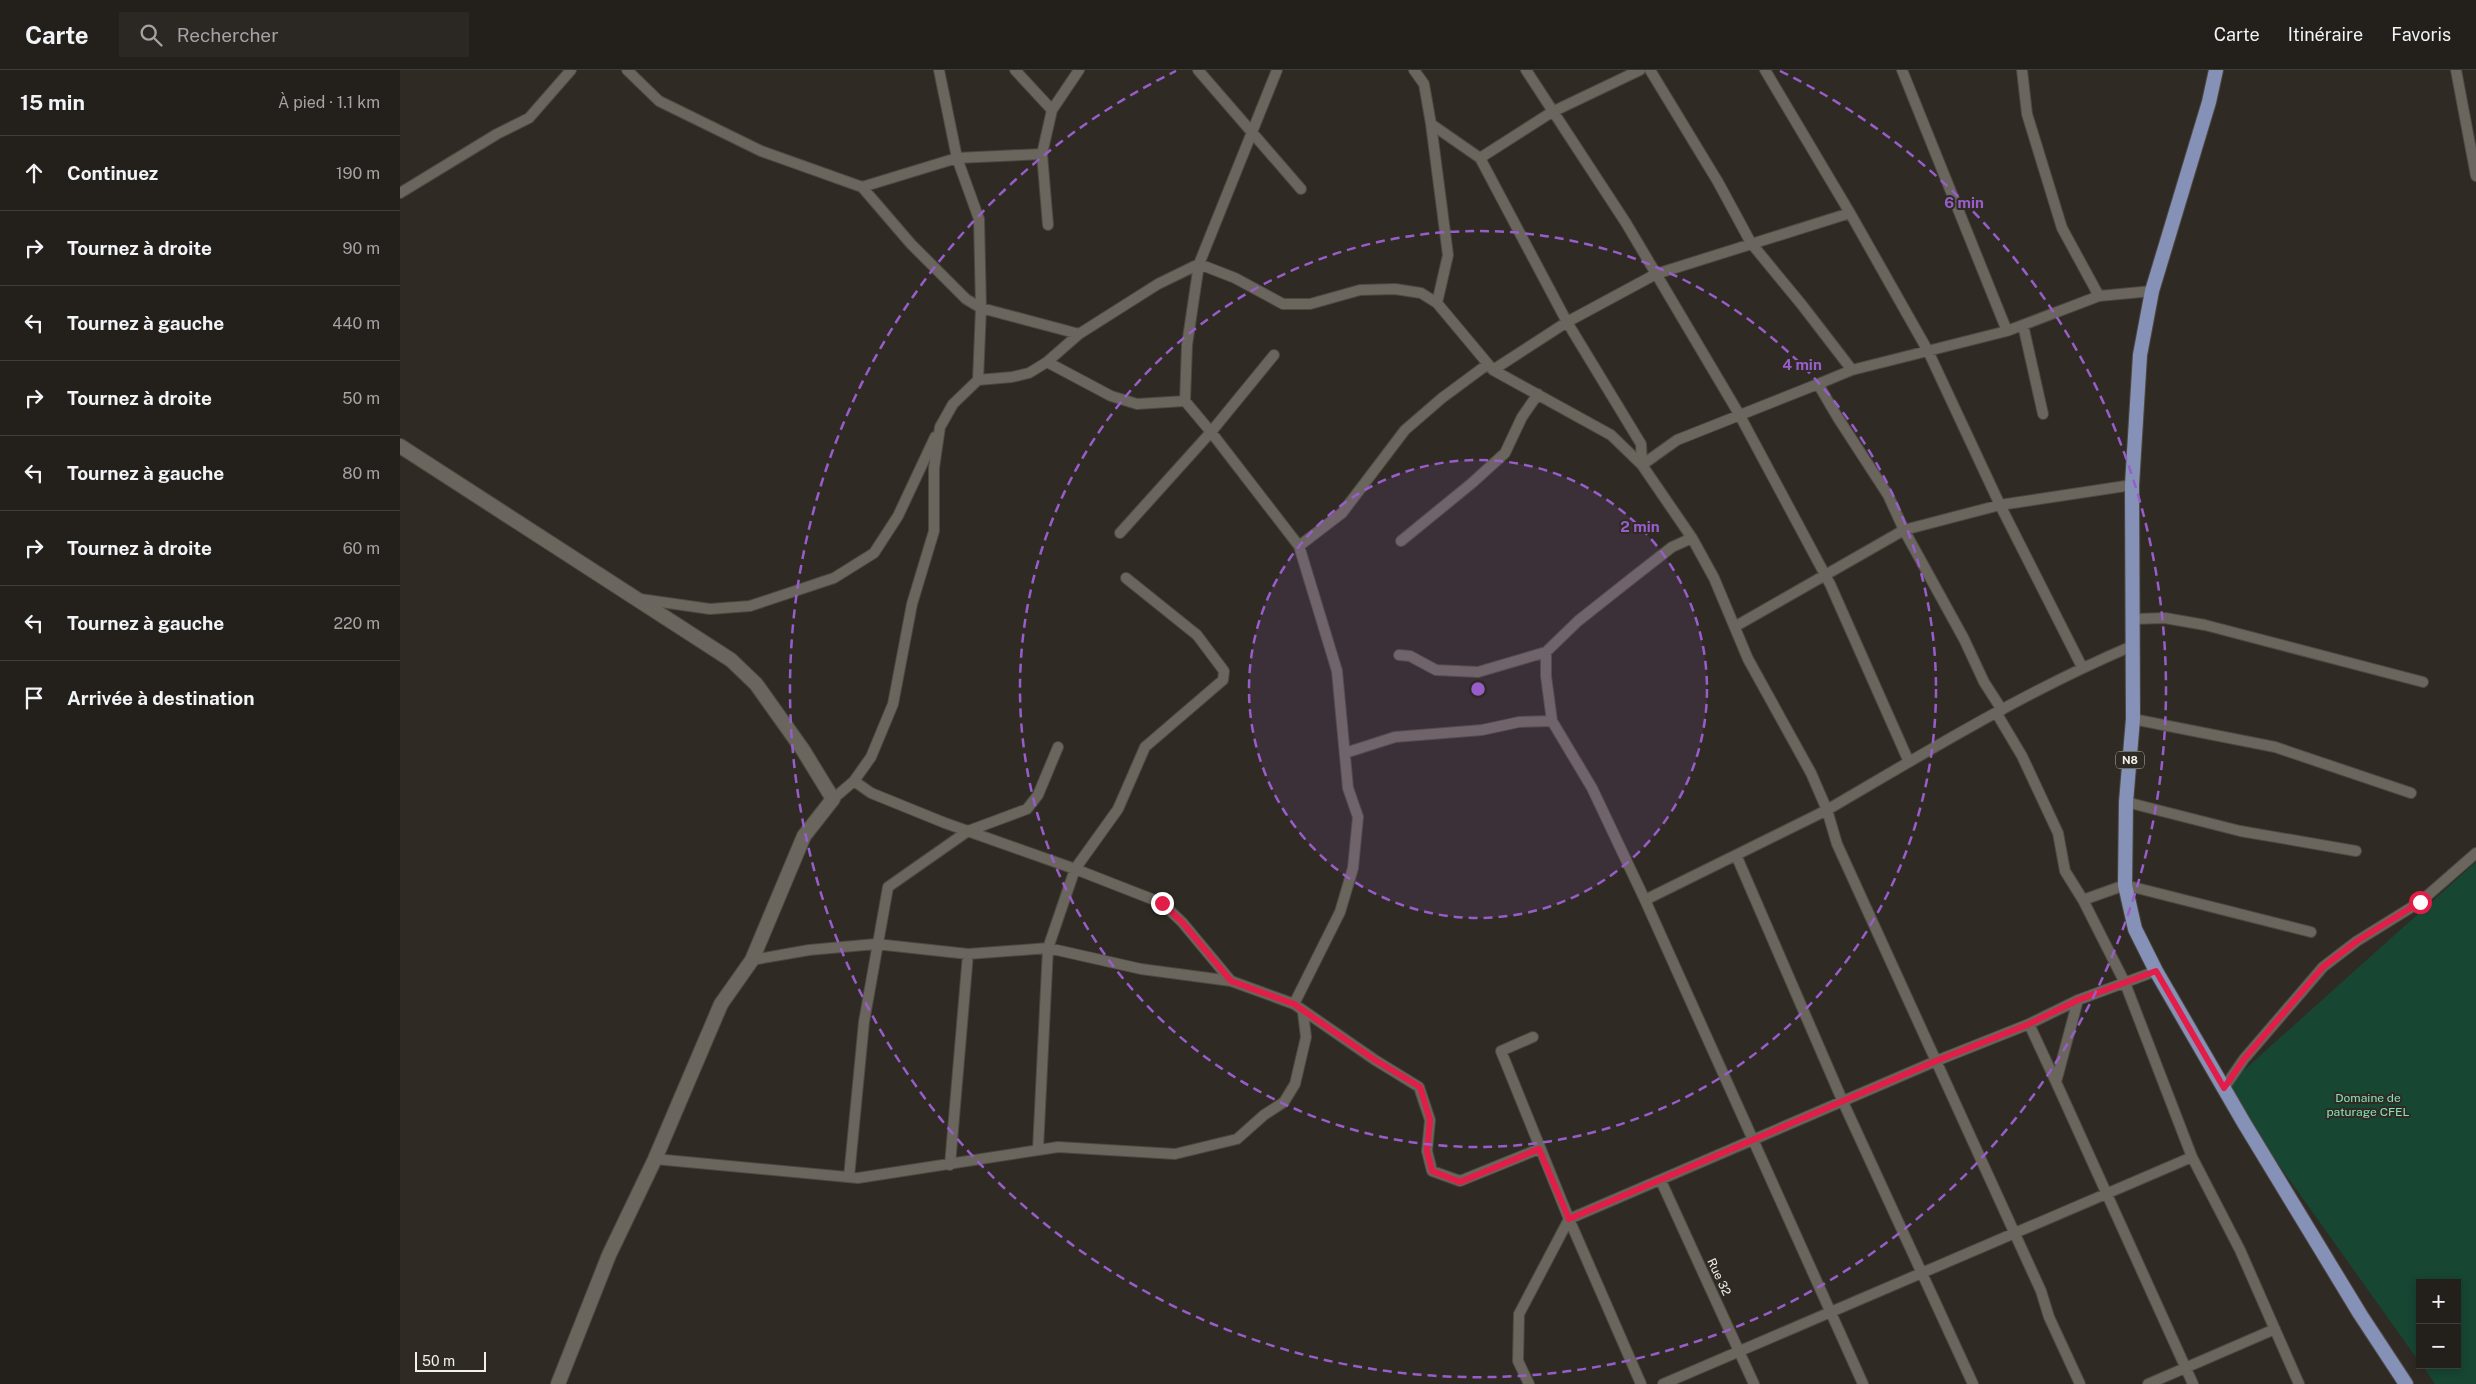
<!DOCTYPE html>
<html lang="fr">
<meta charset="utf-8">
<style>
body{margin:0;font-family:"Public Sans",sans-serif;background:#2b2824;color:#f1f3f6}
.controls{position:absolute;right:15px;bottom:15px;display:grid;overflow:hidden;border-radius:0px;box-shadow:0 2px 8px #0003}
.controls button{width:45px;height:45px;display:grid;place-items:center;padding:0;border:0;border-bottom:1px solid #403e3a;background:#23201b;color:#f1f3f6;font:25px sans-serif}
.scale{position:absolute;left:15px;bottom:12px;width:71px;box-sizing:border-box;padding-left:5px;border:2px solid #f2f0eb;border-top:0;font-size:14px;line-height:18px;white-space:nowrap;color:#f2f0eb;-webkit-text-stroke:4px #2f2b24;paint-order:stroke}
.stop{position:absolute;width:15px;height:15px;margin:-11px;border:4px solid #e11d48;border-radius:50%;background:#fff}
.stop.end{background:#e11d48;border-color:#fff;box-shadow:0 1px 5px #0008}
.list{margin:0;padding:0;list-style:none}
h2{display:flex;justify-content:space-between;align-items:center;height:65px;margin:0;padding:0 20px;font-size:21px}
h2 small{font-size:16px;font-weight:400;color:#a3a3a3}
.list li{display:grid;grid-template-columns:32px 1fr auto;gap:15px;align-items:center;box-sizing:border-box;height:75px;padding:0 20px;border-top:1px solid #403e3a}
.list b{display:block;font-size:19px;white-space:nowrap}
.list em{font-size:16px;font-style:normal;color:#a3a3a3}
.icon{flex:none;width:28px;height:28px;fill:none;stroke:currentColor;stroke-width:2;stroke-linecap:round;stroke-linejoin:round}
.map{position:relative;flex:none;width:2076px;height:1314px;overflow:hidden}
header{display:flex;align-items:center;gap:30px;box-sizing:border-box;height:70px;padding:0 25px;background:#23201b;border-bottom:1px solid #403e3a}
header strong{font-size:24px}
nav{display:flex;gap:28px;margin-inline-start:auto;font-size:18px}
.search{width:350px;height:45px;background:#2b2824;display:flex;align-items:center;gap:12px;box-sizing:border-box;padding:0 18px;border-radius:0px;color:#a3a3a3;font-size:19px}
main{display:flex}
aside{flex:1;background:#23201b}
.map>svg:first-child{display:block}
.green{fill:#174633}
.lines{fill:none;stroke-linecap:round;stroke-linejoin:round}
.minor-casing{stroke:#4c4942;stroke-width:12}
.tertiary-casing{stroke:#4c4942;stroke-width:16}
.primary-casing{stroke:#4c4942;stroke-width:16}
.minor{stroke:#6a655d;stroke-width:10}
.tertiary{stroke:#6a655d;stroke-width:14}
.primary{stroke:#8691b8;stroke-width:14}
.route{stroke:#e11d48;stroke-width:6}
.ring{fill:none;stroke:#995dca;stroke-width:2.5;stroke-dasharray:9 6}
.labels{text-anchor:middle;stroke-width:4;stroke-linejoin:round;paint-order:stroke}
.shield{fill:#2f2b24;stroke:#b8b5af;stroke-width:1}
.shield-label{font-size:11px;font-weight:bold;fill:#f2f0eb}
.park-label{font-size:12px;fill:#88e1b9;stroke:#2f2b24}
.street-label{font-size:12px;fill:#f2f0eb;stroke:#2f2b24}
.centre{fill:#995dca;stroke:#2f2b24;stroke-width:2.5}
.ring-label{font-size:15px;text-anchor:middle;font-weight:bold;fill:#995dca;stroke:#2f2b24;stroke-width:4;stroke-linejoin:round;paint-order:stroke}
</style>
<header>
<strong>Carte</strong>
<div class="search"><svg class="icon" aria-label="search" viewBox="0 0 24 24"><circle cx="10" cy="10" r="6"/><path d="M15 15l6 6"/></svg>Rechercher</div>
<nav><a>Carte</a><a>Itinéraire</a><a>Favoris</a></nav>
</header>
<main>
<aside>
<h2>15 min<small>À pied · 1.1 km</small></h2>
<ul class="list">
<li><svg class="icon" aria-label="ahead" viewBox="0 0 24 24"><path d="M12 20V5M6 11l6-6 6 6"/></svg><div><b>Continuez</b></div><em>190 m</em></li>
<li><svg class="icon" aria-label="right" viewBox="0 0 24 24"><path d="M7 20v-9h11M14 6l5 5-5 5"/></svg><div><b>Tournez à droite</b></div><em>90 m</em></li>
<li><svg class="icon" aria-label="left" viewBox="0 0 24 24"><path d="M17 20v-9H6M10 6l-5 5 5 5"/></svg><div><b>Tournez à gauche</b></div><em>440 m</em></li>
<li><svg class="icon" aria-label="right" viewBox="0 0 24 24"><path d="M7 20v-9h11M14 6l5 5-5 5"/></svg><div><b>Tournez à droite</b></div><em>50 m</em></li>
<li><svg class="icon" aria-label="left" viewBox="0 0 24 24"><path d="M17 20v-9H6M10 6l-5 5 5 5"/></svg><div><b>Tournez à gauche</b></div><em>80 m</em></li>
<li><svg class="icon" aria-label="right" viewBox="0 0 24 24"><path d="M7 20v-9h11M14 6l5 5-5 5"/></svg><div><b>Tournez à droite</b></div><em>60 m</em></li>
<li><svg class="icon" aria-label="left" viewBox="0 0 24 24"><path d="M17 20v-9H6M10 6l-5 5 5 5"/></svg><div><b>Tournez à gauche</b></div><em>220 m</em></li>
<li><svg class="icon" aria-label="arrive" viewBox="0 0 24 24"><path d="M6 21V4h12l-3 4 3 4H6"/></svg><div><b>Arrivée à destination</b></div></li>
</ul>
</aside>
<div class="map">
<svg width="2076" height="1314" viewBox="0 0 2076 1314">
<rect width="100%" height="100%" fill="#2f2b24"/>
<path class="green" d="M2076,792V1314H2035L2022,1295H2057V1213H2020V1293L1824,1018Z"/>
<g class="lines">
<g class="minor-casing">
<path id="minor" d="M227,0L259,31L361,81L462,117L511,174L566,229L581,238L679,264
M539,0L557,88L579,149L581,238L578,310
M615,0L652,40
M798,0L901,119
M877,0L799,194L787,275L785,331L811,362L899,476L937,601L948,718L958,747L953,798L940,842L894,934
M1014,0L1024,14L1031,54L1048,185L1037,233
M1126,0L1226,153L1339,344L1430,514L1509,692
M1250,0L1318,112L1351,173L1402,235L1452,300
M1365,0L1450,143L1528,281L1600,435L1682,597
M1502,0L1607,261
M1622,0L1627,44L1662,158L1699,226
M2056,0L2076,106
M1031,54L1080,88L1167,252L1241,374L1242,395
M1080,88L1152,42L1240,0
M462,117L557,88L642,84
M0,123L97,64L129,48L171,0
M648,155L642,84L652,40L679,0
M1623,255L1643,344
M647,292L711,326L737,334L785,331
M1093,300L1167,252L1256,204L1450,143
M1418,314L1452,300L1607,261L1699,226L1752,221
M1242,395L1277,370L1418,314L1438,348L1488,425L1504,460L1564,569L1584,612L1602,640
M720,463L811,362L874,285
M1001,471L1072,413L1105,383L1122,347L1138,324
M899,476L942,443L1005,360L1042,328L1088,294
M240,529L310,539L350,536L434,508L474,483L498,446L535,367
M1733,549L1765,548L1805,555L2023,612
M1336,556L1504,460L1600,435L1732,415
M1146,582V606L1152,651L1192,718L1245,830L1463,1314
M999,585L1010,586L1036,600L1078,602L1146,582L1178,551L1231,509L1272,477L1292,468
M1597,644L1622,686L1658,763L1665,801L1683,830L1725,913L1792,1087L1840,1180L1899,1314
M1733,649L1875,677L2011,723
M945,683L995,667L1082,660L1119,652L1152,651
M454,711L471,723L545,753L675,799L762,833L782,852L831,911L894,934L975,990L1019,1017L1030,1050L1027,1081L1032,1101L1060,1111L1139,1079
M433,729L454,711L471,687L493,634L512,534L534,461V398L540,357L553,334L578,310L612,307L629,303L647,292L679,264L758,214L799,194L835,208L883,234H910L960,220L995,219L1021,223L1037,233L1093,300L1211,365L1242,395L1292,468L1314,508L1348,589L1411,703L1427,740C1526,682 1626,621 1732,576
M1726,732L1840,761L1956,781
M1336,785L1443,1032L1573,1314
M1245,830L1427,740L1437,774L1641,1221L1649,1247L1680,1314
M1683,830L1725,815L1911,862
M352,890L409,880L476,874L568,884L648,878L741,899L831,911
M1678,930L1656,1012L1793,1314
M1629,954L1656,1012
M1133,967L1101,981L1169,1149L1241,1314
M1824,1018L1844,989L1923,897L1957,871L2020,832L2076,783
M638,1079L648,878L675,799L718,739L745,677L823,610L824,601L797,565L726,508
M255,1089L458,1108L658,1077L775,1084L837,1069L864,1045L884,1032L895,1014L906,967L903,943
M550,1095L568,884
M449,1107L464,952L488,817L568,761L627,739L638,725L658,677
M1261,1111L1354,1314
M1129,1314L1118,1291L1119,1244L1169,1149L1536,991L1629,954L1678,930L1756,901
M1263,1314L1792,1087
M1748,1314L1875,1259"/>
</g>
<g class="tertiary-casing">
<path id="tertiary" d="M0,376L331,590L356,614L403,680L433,729L404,766L352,890L321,934L255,1089L209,1185L158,1314"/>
</g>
<g class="primary-casing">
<path id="primary" d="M1816,0L1809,32L1752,221L1740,285L1732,415L1733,649L1726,732L1725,815L1735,859L1756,901L1844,1053L1960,1244L2006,1314"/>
</g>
<use href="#minor" class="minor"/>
<use href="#tertiary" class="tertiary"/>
<use href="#primary" class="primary"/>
</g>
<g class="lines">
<path class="route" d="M762,833L782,852L831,911L894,934L975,990L1020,1017L1030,1050L1027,1081L1032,1101L1060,1112L1139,1079L1169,1149L1536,991L1629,954L1678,930L1756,901L1824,1018L1844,989L1923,897L1957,871L2020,832"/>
</g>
<circle cx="1078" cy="619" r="229" fill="#995dca" fill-opacity=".12"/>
<g class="ring">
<circle cx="1078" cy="619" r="229"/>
<circle cx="1078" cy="619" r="458"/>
<path d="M1380 1A688 688 0 1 1 776 1"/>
</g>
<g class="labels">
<rect class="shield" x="1716" y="681.5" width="28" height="17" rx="4"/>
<g class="shield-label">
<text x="1730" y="694">N8</text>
</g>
<g class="park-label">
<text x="1968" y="1032">Domaine de<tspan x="1968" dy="14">paturage CFEL</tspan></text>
</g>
<g class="street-label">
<text transform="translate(1319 1207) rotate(65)" y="4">Rue 32</text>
</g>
</g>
<circle cx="1078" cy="619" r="8" class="centre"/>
<g class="ring-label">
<text x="1564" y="138">6 min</text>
<text x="1402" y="300">4 min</text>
<text x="1240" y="462">2 min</text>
</g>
</svg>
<div class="controls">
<button>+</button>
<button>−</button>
</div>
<div class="scale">50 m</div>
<div class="stop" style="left:2020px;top:832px"></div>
<div class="stop end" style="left:762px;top:833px"></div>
</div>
</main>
